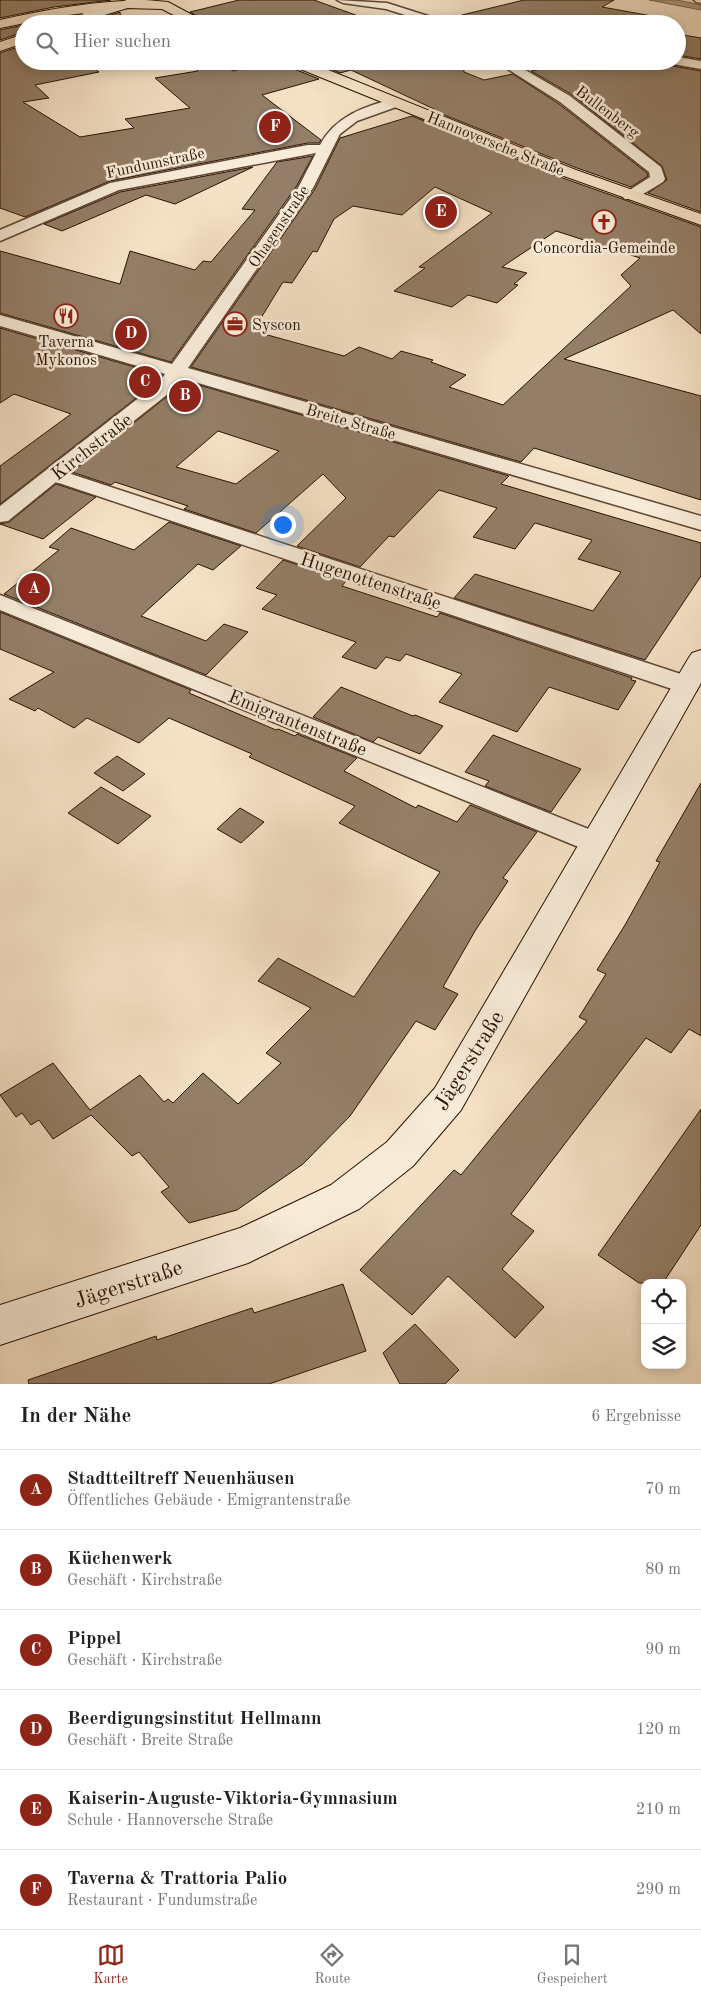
<!DOCTYPE html>
<html lang="de">
<meta charset="utf-8">
<style>
body{margin:0;font-family:"Old Standard TT",serif;background:#f6f6f6;color:#202124}
.controls{position:absolute;right:15px;bottom:15px;display:grid;overflow:hidden;border-radius:10px;box-shadow:0 2px 12px #0003}
.controls button{width:45px;height:45px;display:grid;place-items:center;padding:0;border:0;border-bottom:1px solid #e0e0e0;background:#fff;color:#202124;font:25px sans-serif}
.you{position:absolute;left:282px;top:524px;width:18px;height:18px;margin:-12px;border:4px solid #fff;border-radius:50%;background:#1a73e8;box-shadow:0 0 0 8px #1a73e833}
.badge{display:grid;place-items:center;width:32px;height:32px;border-radius:50%;background:#8f2418;color:#fff;font-size:16px;font-weight:700}
.pin{position:absolute;translate:-50% -50%;border:2px solid #fff;box-shadow:0 1px 5px #0006}
.list{margin:0;padding:0;list-style:none}
h2{display:flex;justify-content:space-between;align-items:center;height:65px;margin:0;padding:0 20px;font-size:21px}
h2 small{font-size:16px;font-weight:400;color:#757577}
.list li{display:grid;grid-template-columns:32px 1fr auto;gap:15px;align-items:center;box-sizing:border-box;height:80px;padding:0 20px;border-top:1px solid #e0e0e0}
.list b{display:block;font-size:19px;white-space:nowrap}
.list p{margin:0;font-size:16px;white-space:nowrap;color:#757577}
.list em{font-size:16px;font-style:normal;color:#757577}
.icon{flex:none;width:28px;height:28px;fill:none;stroke:currentColor;stroke-width:2;stroke-linecap:round;stroke-linejoin:round}
.map{position:relative;flex:none;width:701px;height:1384px;overflow:hidden}
.search{position:absolute;background:#fff;box-shadow:0 2px 12px #0003;left:15px;right:15px;top:15px;height:55px;display:flex;align-items:center;gap:12px;box-sizing:border-box;padding:0 18px;border-radius:28px;color:#757577;font-size:19px}
.sheet{height:545px;background:#fff}
nav{display:flex;justify-content:space-around;align-items:center;box-sizing:border-box;height:70px;border-top:1px solid #e0e0e0;background:#fff;font-size:14px;color:#757577}
nav a{display:grid;justify-items:center;gap:2px}
nav .on{color:#8f2418}
.map>svg:first-child{display:block}
.water{fill:#b09b82;stroke:#7a654e}
.building{fill:#947e67;stroke:#2a1301;fill-rule:evenodd}
.lines{fill:none;stroke-linecap:round;stroke-linejoin:round}
.street-casing{stroke:#5d4632;stroke-width:3}
.secondary-casing{stroke:#2a1301;stroke-width:2}
.primary-casing{stroke:#2a1301;stroke-width:2}
.street{fill:#f8ecd9;fill-rule:evenodd}
.secondary{fill:#f8ecd9;fill-rule:evenodd}
.primary{fill:#f5e1c5;fill-rule:evenodd}
.labels{text-anchor:middle;stroke-width:5;stroke-linejoin:round;paint-order:stroke}
.far-street-label{font-size:16px;fill:#2a1301;stroke:#f8ecd9}
.far-poi-label{font-size:16px;fill:#2a1301;stroke:#f8ecd9}
.street-label{font-size:19px;fill:#2a1301;stroke:#f8ecd9}
.near-street-label{font-size:22px;fill:#2a1301;stroke:#f8ecd9}
</style>
<div class="map">
<svg width="701" height="1384" viewBox="0 0 701 1384">
<rect width="100%" height="100%" fill="#f5e1c5"/>
<filter id="stains"><feTurbulence type="fractalNoise" baseFrequency=".004" numOctaves="4"/><feColorMatrix values="0 0 0 0 .2 0 0 0 0 .09 0 0 0 0 .02 0 0 0 .5 -.17"/></filter>
<radialGradient id="worn" r=".72"><stop offset=".6" stop-color="#630" stop-opacity="0"/><stop offset="1" stop-color="#630" stop-opacity=".3"/></radialGradient>
<path class="water" d="M649,0H677L701,5V10Z"/>
<path class="building" d="M0,0H111L54,7L0,18Z
M239,0H314L372,21L371,24H211L190,12Z
M524,0H614L602,7L663,18L654,24H463L462,15Z
M120,12L121,20L113,24H31L80,15L89,22Z
M24,25V32L0,40V30Z
M677,34L701,38V59L677,55Z
M24,45V61H82L99,72L35,85L49,98L23,102L80,137L134,128L125,119L190,108L155,78L198,71L188,61H216L233,71L268,61H284L287,66L319,79L262,95L321,140L319,143H308L110,181L25,217L0,208V53Z
M312,61H463L464,72L484,80L513,74L559,104L647,173L648,176L631,187L577,168L432,110L434,109L351,70L340,73Z
M548,61H669L673,66L701,71V212L648,193L667,180L662,166L571,94L531,71L537,70Z
M412,116L563,178L701,227V334L673,310L564,359L701,396V500L534,448L521,462L191,367L315,189L340,138ZM435,187L492,213L419,267L425,268L394,291L452,307L468,295L497,303L518,285L514,284L527,273L502,267L556,231L640,258L621,275L631,286L503,405L449,387L466,375L431,362L433,360L401,351L392,359L359,347L344,356L253,331L283,282L292,283L313,251L317,252L334,219L353,206L402,215Z
M313,156L296,187L171,362L0,313V251L120,284L130,251L195,270L203,261L211,262L255,210L242,209L277,162Z
M253,167L175,204L146,195L62,231L44,224L120,192Z
M0,328L162,375L158,381L0,504V466L71,414L14,394L0,403Z
M182,380L509,476L501,484L701,543V576L645,660L454,598L475,574L593,611L621,572L578,559L592,540L535,523L515,549L473,537L497,508L439,490L394,537L389,536L360,567L297,546L346,498L323,474L256,533L184,509L188,506L115,482L111,485L72,472L174,391ZM218,431L279,451L236,484L176,467Z
M56,484L96,497L43,539L0,524L9,522Z
M169,522L241,546L213,570L198,564L141,616L206,641L224,624L248,632L206,675L4,594L59,550L49,547L71,528L134,550Z
M283,560L346,581L342,586L437,617L440,613L632,678L631,680L636,681L618,710L549,687L517,732L439,702L462,674L406,654L400,661L386,657L376,669L342,657L356,642L262,609L277,595L256,588Z
M0,612L191,690L189,693L276,730L278,729L295,736L297,734L357,758L344,771L416,808L418,805L457,822L470,805L537,832L503,878L508,881L475,931L443,987L458,994L435,1030L416,1021L350,1116L303,1164L237,1210L189,1223L161,1192L169,1187L139,1152L132,1156L91,1115L53,1139L39,1120L31,1125L22,1113L16,1117L0,1095L53,1063L90,1110L140,1075L164,1102L168,1099L173,1103L203,1073L238,1104L281,1063L266,1053L311,1008L258,981L278,958L354,997L440,872L339,823L355,806L249,757L252,754L169,718L139,743L87,718L74,728L38,708L35,711L9,699L54,672L0,649Z
M341,687L413,716L415,715L443,726L420,754L378,737L373,742L313,717Z
M493,735L581,769L551,812L485,786L489,781L465,772Z
M117,756L145,774L123,791L94,773Z
M701,783V1036L689,1029L671,1053L646,1038L511,1214L534,1231L502,1269L544,1307L515,1338L448,1276L412,1315L360,1270L454,1170L461,1175L587,1021L579,1017L606,974L597,970L625,925L660,862L656,861Z
M101,787L151,816L118,844L68,813Z
M240,808L264,822L241,843L217,829Z
M701,1109V1225L663,1283H639L598,1255Z
M343,1284L366,1351L269,1384H29L28,1380L156,1336L157,1340L252,1308L254,1313Z
M415,1324L459,1370L445,1384H400L383,1353Z"/>
<g class="lines">
<g class="street-casing">
<path id="street" d="M337,0L387,3L453,24H434L386,9L343,3Z
M694,0H701V3L696,2Z
M677,57L701,61V69L673,64L671,61H677Z
M495,61H510L570,96L661,167L665,179L663,182L635,199H625L622,196L625,193L650,177L649,172L560,102Z
M394,99L399,100L401,103L399,106L357,121L340,134L313,188L188,368L701,516V530L181,378L173,390L68,473L696,679L699,685L696,691L687,693L678,691L56,482L8,521L0,522V506L159,382L165,374L0,326V315L172,364L298,188L316,153L119,190L0,241V230L110,183L308,145H320C335,117 364,106 394,99Z
M0,595L606,836L610,843L606,850L596,853L586,850L0,610Z"/>
</g>
<g class="secondary-casing">
<path id="secondary" d="M127,0H146L144,3L88,20L82,16L83,13Z
M701,650V683L461,1110L413,1166L359,1209L248,1263L0,1345V1305L240,1228L331,1185L387,1142L435,1088L688,659L692,653Z"/>
</g>
<g class="primary-casing">
<path id="primary" d="M146,0L168,2L209,24H191L162,9L126,8L60,16L0,28V20C48,9 97,1 146,0Z
M24,34V43L0,51V42Z
M286,61H306L576,170L701,214V225L564,176L288,64Z"/>
</g>
<use href="#street" class="street"/>
<use href="#secondary" class="secondary"/>
<use href="#primary" class="primary"/>
</g>
<defs>
<g id="church-ring" transform="scale(1.25)"><circle r="9.5" fill="#f8ecd9" stroke="#8f2418" stroke-width="1.5"/><path d="M-1.2-6h2.4v3.5h3.3v2.4h-3.3V6h-2.4V-.1h-3.3v-2.4h3.3Z" fill="#8f2418"/></g>
<g id="restaurant-ring" transform="scale(1.25)"><circle r="9.5" fill="#f8ecd9" stroke="#8f2418" stroke-width="1.5"/><path d="M-5-6h1v4h1v-4h1v4h1v-4h1v5L-1.5 .5V6h-2V.5L-5-1ZM5-6V6H3V1.5H1.5Q1.5-4 5-6Z" fill="#8f2418"/></g>
<g id="office-ring" transform="scale(1.25)"><circle r="9.5" fill="#f8ecd9" stroke="#8f2418" stroke-width="1.5"/><path d="M-6-3h4V-5.5h4V-3h4V5H-6ZM-1-4.5V-3h2v-1.5ZM-6 0V1H6V0Z" fill="#8f2418"/></g>
</defs>
<g fill-rule="evenodd">
<use href="#church-ring" x="604" y="222"/>
<use href="#restaurant-ring" x="66" y="316"/>
<use href="#office-ring" x="235" y="324"/>
</g>
<g class="labels">
<g class="far-street-label">
<text transform="translate(608 111) rotate(37)" y="6">Bullenberg</text>
<text transform="translate(496 143) rotate(22)" y="6">Hannoversche Straße</text>
<text transform="translate(155 162) rotate(-12)" y="6">Fundumstraße</text>
<text transform="translate(278 226) rotate(-56)" y="6">Ohagenstraße</text>
<text transform="translate(351 421) rotate(16)" y="6">Breite Straße</text>
</g>
<g class="far-poi-label">
<text x="604" y="253">Concordia-Gemeinde</text>
<text x="252" y="330" text-anchor="start">Syscon</text>
<text x="66" y="347">Taverna<tspan x="66" dy="18">Mykonos</tspan></text>
</g>
<g class="street-label">
<text transform="translate(91 446) rotate(-38)" y="7">Kirchstraße</text>
<text transform="translate(371 580) rotate(18)" y="7">Hugenottenstraße</text>
<text transform="translate(298 722) rotate(22)" y="7">Emigrantenstraße</text>
</g>
<g class="near-street-label">
<text transform="translate(468 1060) rotate(-58)" y="8">Jägerstraße</text>
<text transform="translate(128 1283) rotate(-18)" y="8">Jägerstraße</text>
</g>
</g>
<rect width="100%" height="100%" filter="url(#stains)"/>
<rect width="100%" height="100%" fill="url(#worn)"/>
</svg>
<div class="controls">
<button><svg class="icon" aria-label="locate" viewBox="0 0 24 24"><circle cx="12" cy="12" r="6"/><path d="M12 2v4M12 18v4M2 12h4M18 12h4"/></svg></button>
<button><svg class="icon" aria-label="layers" viewBox="0 0 24 24"><path d="M12 4l9 5-9 5-9-5zM3 14l9 5 9-5"/></svg></button>
</div>
<div class="you"></div>
<div class="pin badge" style="left:34px;top:589px">A</div>
<div class="pin badge" style="left:185px;top:396px">B</div>
<div class="pin badge" style="left:145px;top:382px">C</div>
<div class="pin badge" style="left:131px;top:334px">D</div>
<div class="pin badge" style="left:441px;top:212px">E</div>
<div class="pin badge" style="left:275px;top:127px">F</div>
<div class="search"><svg class="icon" aria-label="search" viewBox="0 0 24 24"><circle cx="10" cy="10" r="6"/><path d="M15 15l6 6"/></svg>Hier suchen</div>
</div>
<section class="sheet">
<h2>In der Nähe<small>6 Ergebnisse</small></h2>
<ul class="list">
<li><span class="badge">A</span><div><b>Stadtteiltreff Neuenhäusen</b><p>Öffentliches Gebäude · Emigrantenstraße</p></div><em>70 m</em></li>
<li><span class="badge">B</span><div><b>Küchenwerk</b><p>Geschäft · Kirchstraße</p></div><em>80 m</em></li>
<li><span class="badge">C</span><div><b>Pippel</b><p>Geschäft · Kirchstraße</p></div><em>90 m</em></li>
<li><span class="badge">D</span><div><b>Beerdigungsinstitut Hellmann</b><p>Geschäft · Breite Straße</p></div><em>120 m</em></li>
<li><span class="badge">E</span><div><b>Kaiserin-Auguste-Viktoria-Gymnasium</b><p>Schule · Hannoversche Straße</p></div><em>210 m</em></li>
<li><span class="badge">F</span><div><b>Taverna &amp; Trattoria Palio</b><p>Restaurant · Fundumstraße</p></div><em>290 m</em></li>
</ul>
</section>
<nav>
<a class="on"><svg class="icon" aria-label="map" viewBox="0 0 24 24"><path d="M3 6l6-2 6 2 6-2v14l-6 2-6-2-6 2zM9 4v14M15 6v14"/></svg>Karte</a>
<a><svg class="icon" aria-label="directions" viewBox="0 0 24 24"><path d="M12 3l9 9-9 9-9-9zM9 14v-3h6M13 9l2 2-2 2"/></svg>Route</a>
<a><svg class="icon" aria-label="saved" viewBox="0 0 24 24"><path d="M7 4h10v16l-5-4-5 4z"/></svg>Gespeichert</a>
</nav>
